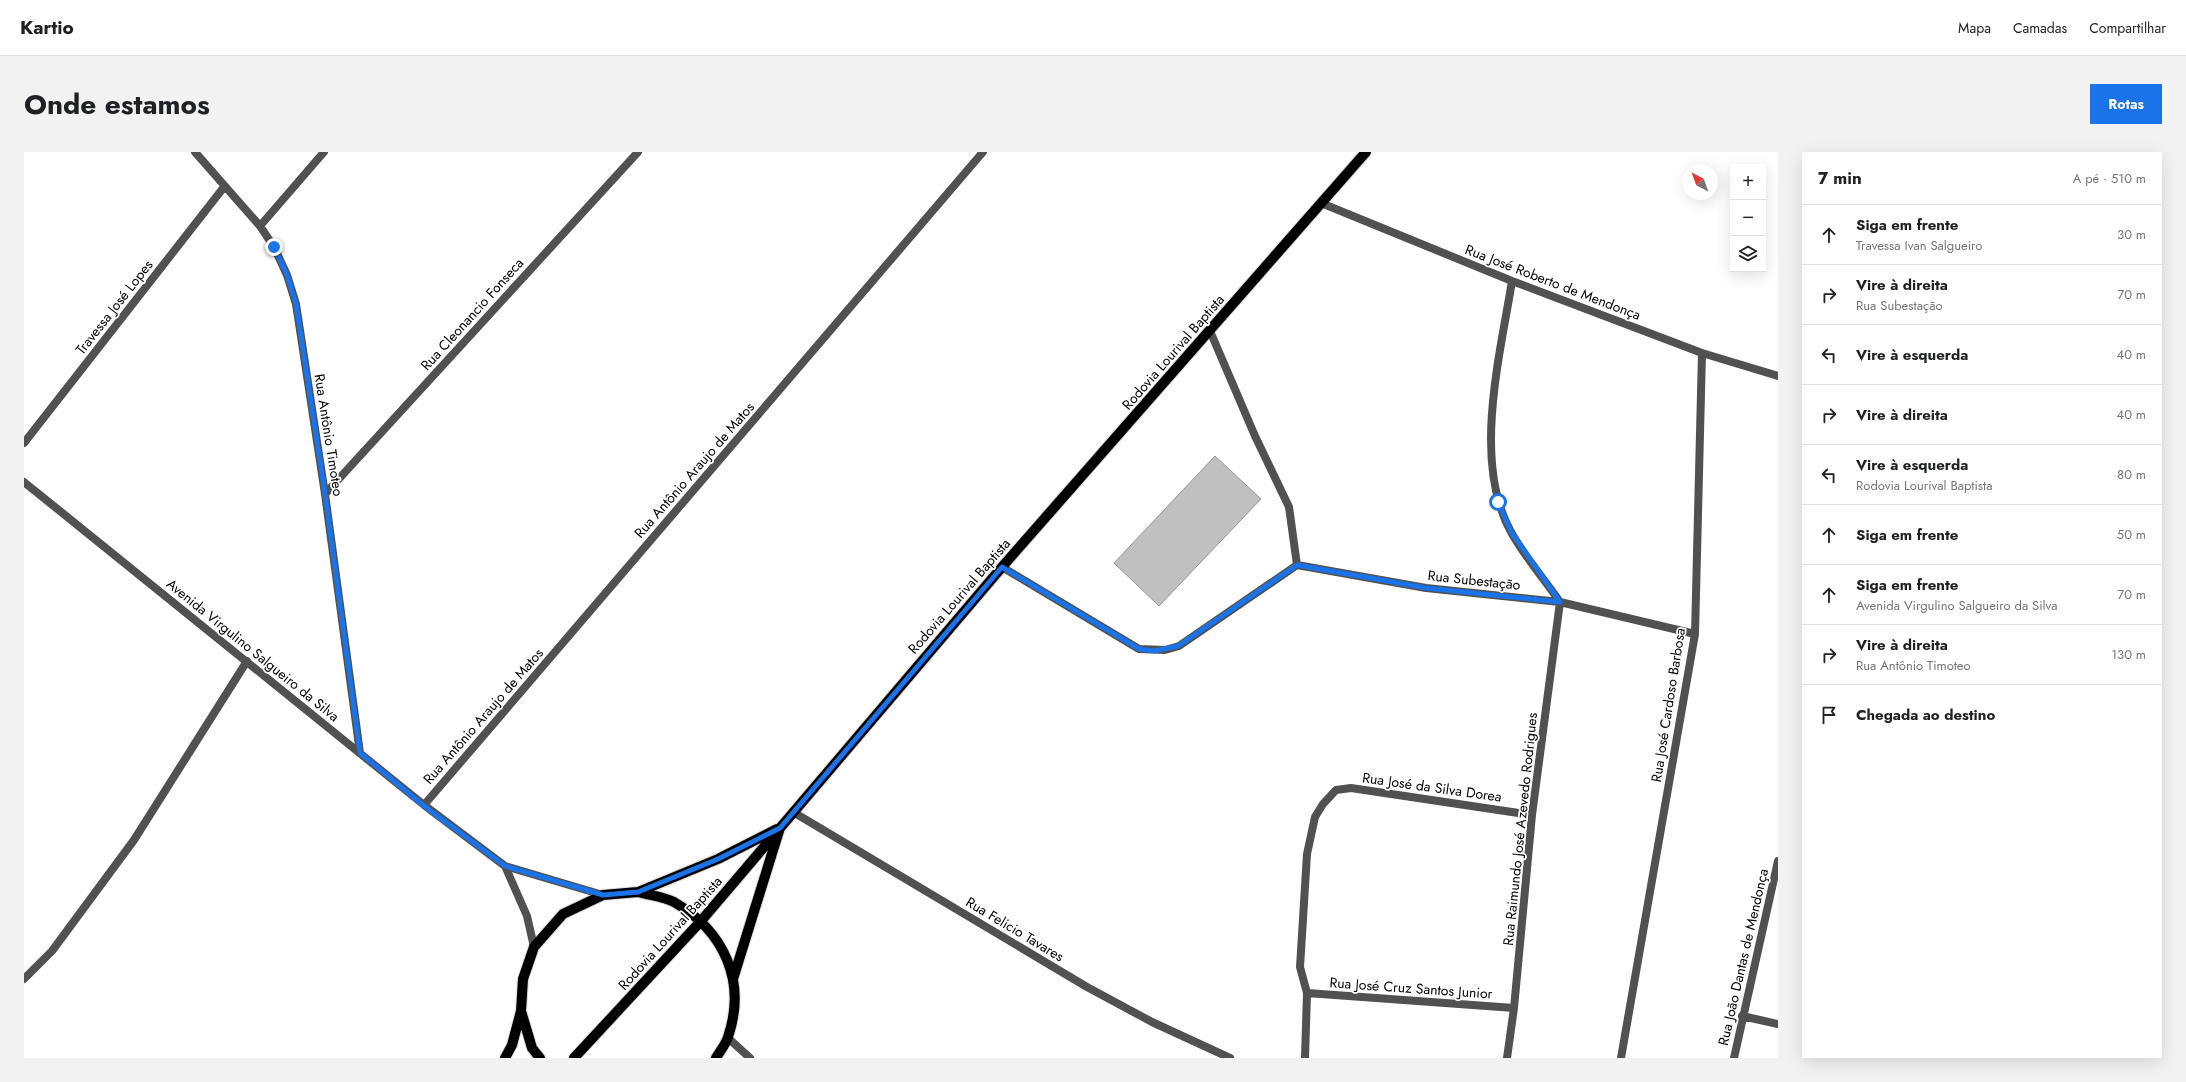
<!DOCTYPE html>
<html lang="pt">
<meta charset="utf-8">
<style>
body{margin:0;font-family:Jost,sans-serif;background:#f2f2f2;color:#202124}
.controls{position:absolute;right:12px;top:12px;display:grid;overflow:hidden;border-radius:0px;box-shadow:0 4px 16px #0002}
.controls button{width:36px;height:36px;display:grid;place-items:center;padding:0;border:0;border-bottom:1px solid #e0e0e0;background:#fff;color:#202124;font:20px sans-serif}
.compass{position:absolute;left:1658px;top:12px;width:36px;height:36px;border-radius:50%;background:#fff;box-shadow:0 4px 16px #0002;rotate:319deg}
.stop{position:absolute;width:12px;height:12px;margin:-9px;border:3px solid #1a73e8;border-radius:50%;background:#fff}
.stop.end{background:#1a73e8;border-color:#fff;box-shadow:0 1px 4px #0008}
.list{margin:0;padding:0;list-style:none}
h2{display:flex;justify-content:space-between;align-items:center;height:52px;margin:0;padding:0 16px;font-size:17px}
h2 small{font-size:13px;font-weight:400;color:#757577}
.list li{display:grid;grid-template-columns:26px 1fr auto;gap:12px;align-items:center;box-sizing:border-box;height:60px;padding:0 16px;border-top:1px solid #e0e0e0}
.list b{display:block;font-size:15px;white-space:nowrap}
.list p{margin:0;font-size:13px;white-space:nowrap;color:#757577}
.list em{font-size:13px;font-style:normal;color:#757577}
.icon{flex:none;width:22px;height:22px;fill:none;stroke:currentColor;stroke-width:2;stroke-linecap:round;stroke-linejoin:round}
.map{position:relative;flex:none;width:1754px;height:906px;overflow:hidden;border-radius:0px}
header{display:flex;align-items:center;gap:24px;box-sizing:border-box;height:56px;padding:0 20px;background:#fff;border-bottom:1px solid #e0e0e0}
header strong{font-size:19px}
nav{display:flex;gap:22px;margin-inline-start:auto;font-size:14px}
.intro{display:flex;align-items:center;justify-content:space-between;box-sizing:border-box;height:96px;padding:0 24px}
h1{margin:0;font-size:28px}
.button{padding:10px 18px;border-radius:0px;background:#1a73e8;color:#fff;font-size:14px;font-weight:700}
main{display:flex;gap:24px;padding:0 24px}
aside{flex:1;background:#fff;border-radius:0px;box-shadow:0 4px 16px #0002}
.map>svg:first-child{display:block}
.building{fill:#c0c0c0;stroke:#959595}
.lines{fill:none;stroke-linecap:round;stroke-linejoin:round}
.primary-casing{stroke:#dbdbdb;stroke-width:12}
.service{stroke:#515151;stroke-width:8}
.minor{stroke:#515151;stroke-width:8}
.primary{stroke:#000;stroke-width:10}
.route{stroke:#1a73e8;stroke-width:5}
.labels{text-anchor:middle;stroke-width:3.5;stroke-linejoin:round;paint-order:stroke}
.street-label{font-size:14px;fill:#000;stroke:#fff}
</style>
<header>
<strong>Kartio</strong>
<nav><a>Mapa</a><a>Camadas</a><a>Compartilhar</a></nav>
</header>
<div class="intro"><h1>Onde estamos</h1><a class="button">Rotas</a></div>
<main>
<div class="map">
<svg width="1754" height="906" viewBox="0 0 1754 906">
<rect width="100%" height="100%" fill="#fff"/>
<path class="building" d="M1191,304L1237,347L1135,454L1090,411Z"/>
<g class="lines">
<g class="primary-casing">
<path id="primary" d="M614,740C625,743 640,745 650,750C700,779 723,829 704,885C702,892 696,899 692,906
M709,827L755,679
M497,859L508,896L516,906
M481,906L488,893L497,859L499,827L510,795L539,762L579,743L614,740L694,707L753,677
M550,906L677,769L978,415L1342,0"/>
</g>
<path class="service" d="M978,415L1115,497L1141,498L1155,494L1273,413"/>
<path class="minor" d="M171,0L236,74L250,95L263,123L272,152L301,342L336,601
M1297,51L1488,129L1678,201L1754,224
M236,74L300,0
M1488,129C1476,204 1448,310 1487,380C1501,405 1520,427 1536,450
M1186,179L1231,284L1265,355L1273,413L1402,436L1536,450L1671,482
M0,291L200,35
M0,330L400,653L481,714L579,743
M301,342L614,0
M400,653L959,0
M769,660L1063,835L1128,870L1206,906
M481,714L503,764L510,795
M0,827L28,799L110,688L223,509
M1283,841L1490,856
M1718,864L1754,872
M704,886L726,906
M1281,906L1283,841L1276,815L1283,702L1291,665L1299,652L1312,638L1327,636L1508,663
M1483,906L1490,856L1508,663L1536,450
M1597,906L1671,482L1678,201
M1710,906L1754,709"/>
<use href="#primary" class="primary"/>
</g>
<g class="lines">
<path class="route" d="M250,95L263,123L272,152L301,342L336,601L400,654L481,714L579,743L614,740L694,707L756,676L978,415L1115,497L1130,499L1154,494L1273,413L1402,436L1536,450L1487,380L1474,350"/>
</g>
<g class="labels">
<g class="street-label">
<text transform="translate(1529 130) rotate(21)" y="5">Rua José Roberto de Mendonça</text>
<text transform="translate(90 155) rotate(-52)" y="5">Travessa José Lopes</text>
<text transform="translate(448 162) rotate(-48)" y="5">Rua Cleonancio Fonseca</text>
<text transform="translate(1149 200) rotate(-49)" y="5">Rodovia Lourival Baptista</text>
<text transform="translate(305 283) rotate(81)" y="5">Rua Antônio Timoteo</text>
<text transform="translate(670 318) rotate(-49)" y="5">Rua Antônio Araujo de Matos</text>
<text transform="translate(1450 428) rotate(6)" y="5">Rua Subestação</text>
<text transform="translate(935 444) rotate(-49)" y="5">Rodovia Lourival Baptista</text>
<text transform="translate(229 498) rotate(39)" y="5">Avenida Virgulino Salgueiro da Silva</text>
<text transform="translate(1644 553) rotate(-81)" y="5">Rua José Cardoso Barbosa</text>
<text transform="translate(459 564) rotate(-49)" y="5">Rua Antônio Araujo de Matos</text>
<text transform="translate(1408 635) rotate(8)" y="5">Rua José da Silva Dorea</text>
<text transform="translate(1496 677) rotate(-84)" y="5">Rua Raimundo José Azevedo Rodrigues</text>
<text transform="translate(991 777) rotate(31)" y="5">Rua Felicio Tavares</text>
<text transform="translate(646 781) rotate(-48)" y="5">Rodovia Lourival Baptista</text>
<text transform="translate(1719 805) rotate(-77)" y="5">Rua João Dantas de Mendonça</text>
<text transform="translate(1387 836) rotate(4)" y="5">Rua José Cruz Santos Junior</text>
</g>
</g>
</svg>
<div class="controls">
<button>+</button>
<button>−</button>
<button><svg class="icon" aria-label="layers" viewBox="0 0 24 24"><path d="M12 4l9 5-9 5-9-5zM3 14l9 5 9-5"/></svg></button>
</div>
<svg class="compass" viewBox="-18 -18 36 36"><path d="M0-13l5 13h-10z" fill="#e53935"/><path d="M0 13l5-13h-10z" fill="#757577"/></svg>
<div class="stop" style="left:1474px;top:350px"></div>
<div class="stop end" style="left:250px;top:95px"></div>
</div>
<aside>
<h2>7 min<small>A pé · 510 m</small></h2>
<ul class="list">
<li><svg class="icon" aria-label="ahead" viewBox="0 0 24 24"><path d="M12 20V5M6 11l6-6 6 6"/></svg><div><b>Siga em frente</b><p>Travessa Ivan Salgueiro</p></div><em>30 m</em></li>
<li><svg class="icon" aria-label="right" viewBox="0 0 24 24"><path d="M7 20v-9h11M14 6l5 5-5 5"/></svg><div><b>Vire à direita</b><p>Rua Subestação</p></div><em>70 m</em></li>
<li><svg class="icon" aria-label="left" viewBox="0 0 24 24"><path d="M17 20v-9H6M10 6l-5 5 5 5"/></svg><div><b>Vire à esquerda</b></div><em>40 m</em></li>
<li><svg class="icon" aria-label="right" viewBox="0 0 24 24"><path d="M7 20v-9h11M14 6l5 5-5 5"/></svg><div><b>Vire à direita</b></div><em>40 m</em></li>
<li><svg class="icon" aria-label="left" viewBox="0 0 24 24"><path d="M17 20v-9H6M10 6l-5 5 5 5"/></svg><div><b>Vire à esquerda</b><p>Rodovia Lourival Baptista</p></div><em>80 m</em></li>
<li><svg class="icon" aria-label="ahead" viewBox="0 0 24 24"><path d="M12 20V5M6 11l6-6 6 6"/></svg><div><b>Siga em frente</b></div><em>50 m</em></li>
<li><svg class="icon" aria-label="ahead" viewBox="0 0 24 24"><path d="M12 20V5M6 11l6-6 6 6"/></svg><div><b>Siga em frente</b><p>Avenida Virgulino Salgueiro da Silva</p></div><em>70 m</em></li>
<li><svg class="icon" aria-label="right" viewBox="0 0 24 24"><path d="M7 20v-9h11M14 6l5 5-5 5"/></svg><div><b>Vire à direita</b><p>Rua Antônio Timoteo</p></div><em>130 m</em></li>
<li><svg class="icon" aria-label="arrive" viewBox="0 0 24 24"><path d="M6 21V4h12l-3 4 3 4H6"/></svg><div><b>Chegada ao destino</b></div></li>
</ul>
</aside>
</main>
